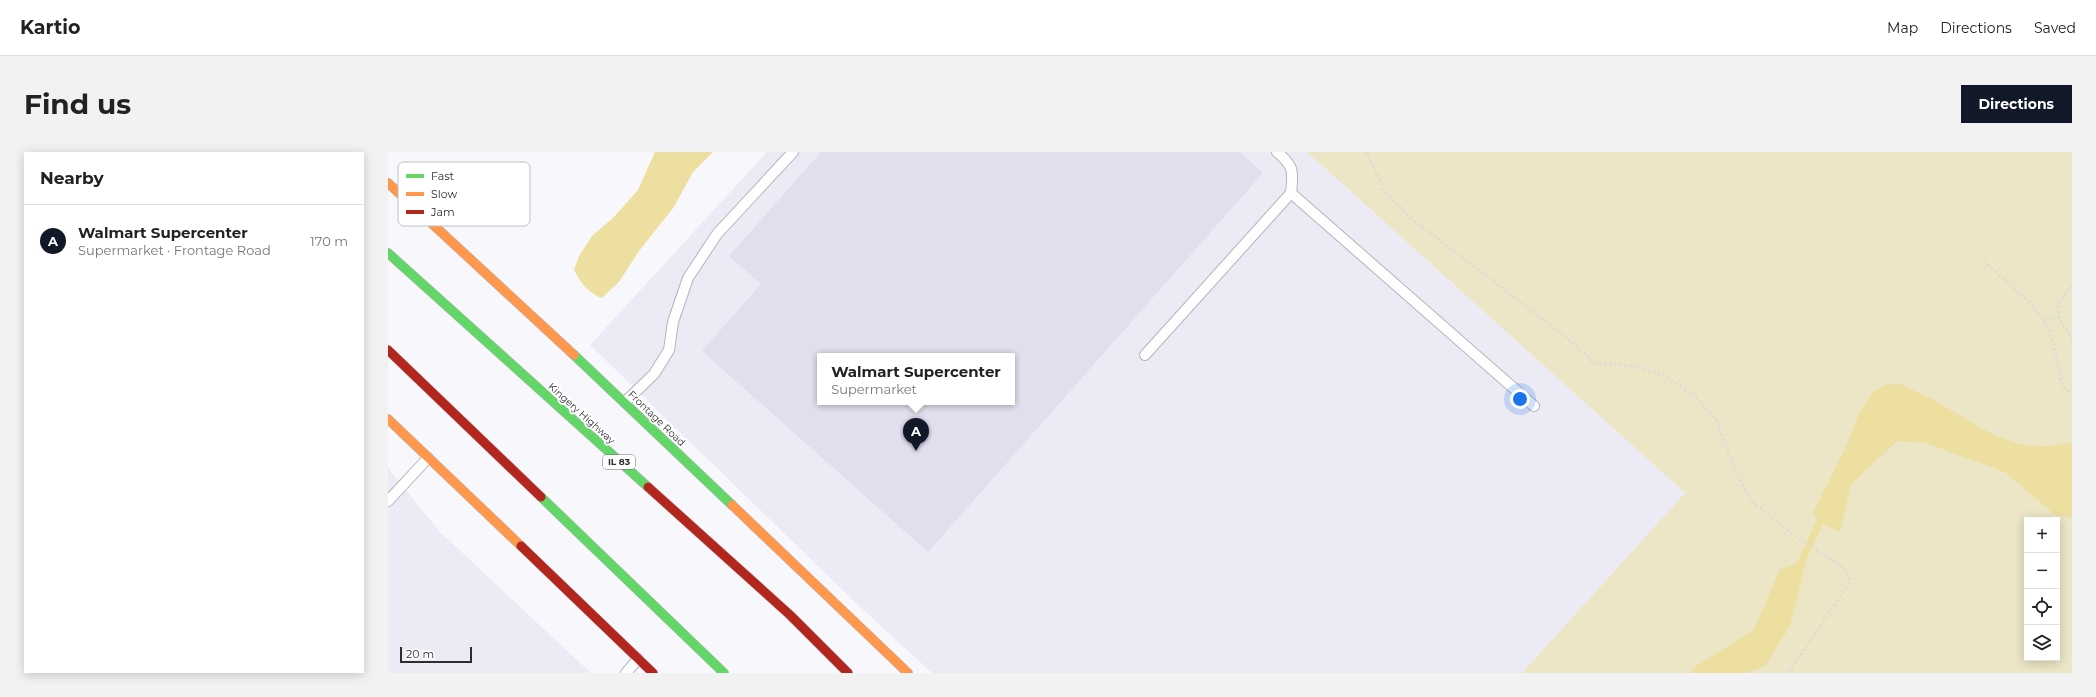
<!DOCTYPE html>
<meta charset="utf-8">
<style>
body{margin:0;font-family:Montserrat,sans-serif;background:#f2f2f2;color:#222}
.controls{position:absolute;right:12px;bottom:12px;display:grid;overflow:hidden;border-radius:0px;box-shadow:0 2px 10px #0003}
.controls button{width:36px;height:36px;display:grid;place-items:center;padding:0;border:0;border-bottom:1px solid #e0e0e0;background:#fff;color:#222;font:20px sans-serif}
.scale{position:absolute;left:12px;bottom:10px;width:72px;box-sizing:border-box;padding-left:4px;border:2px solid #2e2d32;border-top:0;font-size:11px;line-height:14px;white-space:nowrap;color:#2e2d32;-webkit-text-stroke:3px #fff;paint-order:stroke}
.you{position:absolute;left:1132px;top:247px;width:14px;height:14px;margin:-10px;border:3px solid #fff;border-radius:50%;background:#1a73e8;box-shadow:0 0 0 6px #1a73e833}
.badge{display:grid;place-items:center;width:26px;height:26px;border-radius:50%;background:#111827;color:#fff;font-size:13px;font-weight:700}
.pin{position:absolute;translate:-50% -33px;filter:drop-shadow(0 1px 2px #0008)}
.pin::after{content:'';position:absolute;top:21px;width:14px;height:12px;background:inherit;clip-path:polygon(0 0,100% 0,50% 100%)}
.popup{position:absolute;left:429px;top:201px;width:198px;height:52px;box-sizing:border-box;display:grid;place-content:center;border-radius:0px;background:#fff;filter:drop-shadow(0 1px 3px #0005);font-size:13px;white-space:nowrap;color:#767676}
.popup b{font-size:15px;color:#222}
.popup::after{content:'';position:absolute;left:50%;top:100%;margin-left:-8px;border:8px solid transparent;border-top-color:#fff}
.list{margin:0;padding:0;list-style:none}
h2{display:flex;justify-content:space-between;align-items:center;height:52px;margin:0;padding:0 16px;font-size:17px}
h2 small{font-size:13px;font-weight:400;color:#767676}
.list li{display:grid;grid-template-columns:26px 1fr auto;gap:12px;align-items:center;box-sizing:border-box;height:72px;padding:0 16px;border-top:1px solid #e0e0e0}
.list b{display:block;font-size:15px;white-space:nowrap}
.list p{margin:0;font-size:13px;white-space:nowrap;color:#767676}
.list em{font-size:13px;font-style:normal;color:#767676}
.icon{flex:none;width:22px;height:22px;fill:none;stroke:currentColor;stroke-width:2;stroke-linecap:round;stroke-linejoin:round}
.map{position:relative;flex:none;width:1684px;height:521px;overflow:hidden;border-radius:0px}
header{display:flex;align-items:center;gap:24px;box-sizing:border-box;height:56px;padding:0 20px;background:#fff;border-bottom:1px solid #e0e0e0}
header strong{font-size:19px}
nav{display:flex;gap:22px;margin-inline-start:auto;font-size:14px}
.intro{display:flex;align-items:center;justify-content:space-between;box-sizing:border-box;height:96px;padding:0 24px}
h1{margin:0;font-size:28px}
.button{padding:10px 18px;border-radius:0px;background:#111827;color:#fff;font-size:14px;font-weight:700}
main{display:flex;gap:24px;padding:0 24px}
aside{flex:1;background:#fff;border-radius:0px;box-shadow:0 2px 10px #0003}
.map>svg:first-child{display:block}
.built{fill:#eceaf5;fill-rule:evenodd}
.green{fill:#ece5c6;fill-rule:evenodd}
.water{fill:#ecdfa0}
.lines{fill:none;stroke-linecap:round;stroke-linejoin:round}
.stream{stroke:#ecdfa0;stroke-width:7}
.building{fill:#e1dfed;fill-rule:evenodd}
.lane-casing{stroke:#b5b4b8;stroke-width:12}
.fast-casing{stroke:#b5b4b8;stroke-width:10}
.slow-casing{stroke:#b5b4b8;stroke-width:10}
.jam-casing{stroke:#b5b4b8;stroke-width:10}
.path{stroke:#dadadc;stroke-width:2.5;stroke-dasharray:2 3;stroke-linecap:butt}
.lane{stroke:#fefeff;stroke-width:10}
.fast{stroke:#63d668;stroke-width:9}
.slow{stroke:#ff974d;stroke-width:9}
.jam{stroke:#b3261e;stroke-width:9}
.labels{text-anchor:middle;stroke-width:4;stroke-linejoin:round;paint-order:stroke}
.shield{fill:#fff;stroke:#6d6c70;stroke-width:1}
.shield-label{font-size:9px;font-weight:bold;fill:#2e2d32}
.street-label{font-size:10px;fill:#2e2d32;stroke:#fff}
.key{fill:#fff;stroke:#c0c0c2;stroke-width:1}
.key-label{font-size:11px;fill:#2e2d32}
</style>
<header>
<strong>Kartio</strong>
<nav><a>Map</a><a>Directions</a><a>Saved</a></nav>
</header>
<div class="intro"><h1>Find us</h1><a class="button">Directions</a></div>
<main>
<aside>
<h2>Nearby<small></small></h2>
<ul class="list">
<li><span class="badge">A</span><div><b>Walmart Supercenter</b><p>Supermarket · Frontage Road</p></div><em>170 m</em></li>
</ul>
</aside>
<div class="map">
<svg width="1684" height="521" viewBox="0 0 1684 521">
<rect width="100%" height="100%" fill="#f8f8fc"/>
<path class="built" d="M379,0H919L1297,341L1134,521H544L470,453L202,193ZM432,204H624V250H432Z
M0,316L52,380L203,521H0Z"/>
<path class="green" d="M919,0H1684V521H1134L1297,341ZM1639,368H1669V506H1639Z"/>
<path class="water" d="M267,0H325L305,20L286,55L251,99L231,130L214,146C200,141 193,131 186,118L191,104L204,84L225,66L250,38Z
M1510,231C1522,237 1534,242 1546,248C1592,274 1627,306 1684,290V366L1666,362L1617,320L1538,291L1509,289L1463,332L1452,380L1435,372L1425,361L1459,292L1472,259L1485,240L1497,233Z
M1418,409L1402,474L1377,514L1359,521H1302L1308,514L1366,478L1392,417Z"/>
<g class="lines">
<path class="stream" d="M1409,419L1436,361"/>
</g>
<path class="building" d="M433,0H852L875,21L540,400L314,199L373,132L341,104ZM432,204H624V250H432Z"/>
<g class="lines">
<g class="lane-casing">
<path id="lane" d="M889,0C907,15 905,20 903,41
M757,203L903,41L1146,254
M237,250L266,222L281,198L285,170L300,126L329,82L405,0
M0,349L40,306
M238,521L250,507"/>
</g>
<g class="fast-casing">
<path id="fast" d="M0,101L260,335
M186,203L344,353
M153,345L336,521"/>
</g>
<g class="slow-casing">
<path id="slow" d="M0,31L186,203
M0,267L133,394
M344,353L520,521"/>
</g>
<g class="jam-casing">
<path id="jam" d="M0,198L153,345
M260,335L402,463L460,521
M133,394L265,521"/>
</g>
<path class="path" d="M978,0L998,41L1023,66L1179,186L1206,211L1247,214L1275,223L1307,244L1328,267L1345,313L1364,350L1402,380L1457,417L1462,430L1400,521
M1596,109L1642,151L1655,167L1666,192L1673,229L1677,238L1684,240
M1684,134L1670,152L1671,166L1684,188
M1656,167L1663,168L1670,163"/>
<use href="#lane" class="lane"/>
<use href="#fast" class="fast"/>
<use href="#slow" class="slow"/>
<use href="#jam" class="jam"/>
</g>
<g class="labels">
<rect class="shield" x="215" y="303" width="32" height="14" rx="3"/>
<g class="shield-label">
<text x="231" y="313">IL 83</text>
</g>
<g class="street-label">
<text transform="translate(194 261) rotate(42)" y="4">Kingery Highway</text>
<text transform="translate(269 266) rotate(44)" y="4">Frontage Road</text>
</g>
</g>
<rect x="10" y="10" width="132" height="64" rx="6" class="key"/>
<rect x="18" y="22" width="18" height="4" fill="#63d668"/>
<rect x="18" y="40" width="18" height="4" fill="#ff974d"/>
<rect x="18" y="58" width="18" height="4" fill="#b3261e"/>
<g class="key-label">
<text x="43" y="28">Fast</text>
<text x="43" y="46">Slow</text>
<text x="43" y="64">Jam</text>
</g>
</svg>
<div class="controls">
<button>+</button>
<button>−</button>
<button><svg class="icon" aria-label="locate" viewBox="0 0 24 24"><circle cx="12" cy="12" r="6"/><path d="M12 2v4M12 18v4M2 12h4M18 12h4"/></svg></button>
<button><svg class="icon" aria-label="layers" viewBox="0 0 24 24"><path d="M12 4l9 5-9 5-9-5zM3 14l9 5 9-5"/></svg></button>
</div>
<div class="scale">20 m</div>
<div class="you"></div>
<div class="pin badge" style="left:528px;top:299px">A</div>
<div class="popup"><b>Walmart Supercenter</b>Supermarket</div>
</div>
</main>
